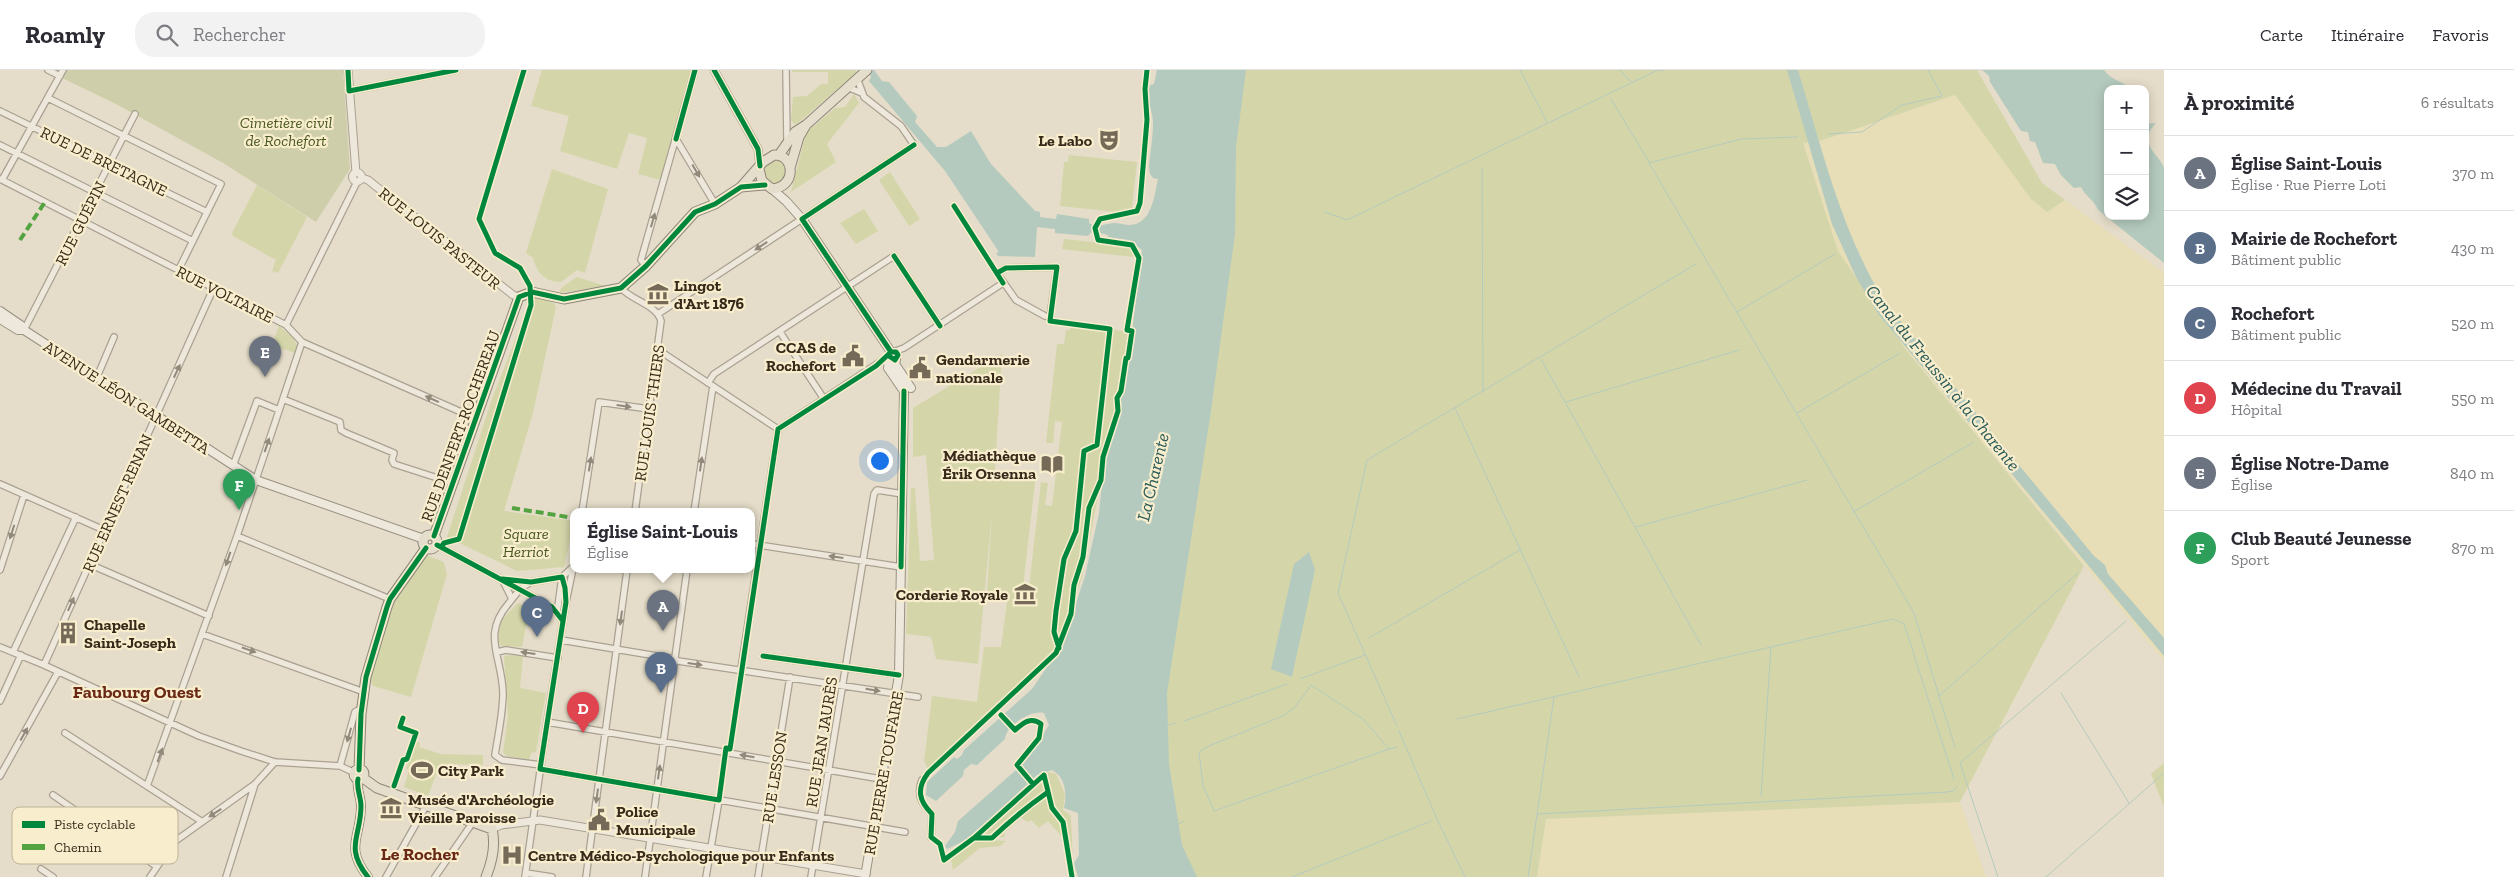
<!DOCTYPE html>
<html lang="fr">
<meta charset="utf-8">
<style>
body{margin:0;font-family:"Zilla Slab",serif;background:#f2f2f3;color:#2b2b33}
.controls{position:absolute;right:15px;top:15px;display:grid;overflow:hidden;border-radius:10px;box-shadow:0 2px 12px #0003}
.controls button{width:45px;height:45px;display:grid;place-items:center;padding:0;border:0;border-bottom:1px solid #e1e1e2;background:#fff;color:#2b2b33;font:25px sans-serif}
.you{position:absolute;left:879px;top:390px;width:18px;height:18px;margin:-12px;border:4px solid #fff;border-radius:50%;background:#1a73e8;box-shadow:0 0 0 8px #1a73e833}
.badge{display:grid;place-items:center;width:32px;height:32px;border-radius:50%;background:#756957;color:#fff;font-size:16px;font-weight:700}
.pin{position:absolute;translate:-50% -41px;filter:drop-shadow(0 1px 2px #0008)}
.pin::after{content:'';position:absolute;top:26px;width:18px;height:15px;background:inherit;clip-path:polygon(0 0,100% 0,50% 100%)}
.popup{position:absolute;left:570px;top:438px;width:185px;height:65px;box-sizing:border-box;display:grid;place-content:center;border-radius:10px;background:#fff;filter:drop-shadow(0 1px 4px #0005);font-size:16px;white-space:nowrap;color:#7c7c81}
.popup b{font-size:19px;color:#2b2b33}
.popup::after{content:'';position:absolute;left:50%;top:100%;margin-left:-10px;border:10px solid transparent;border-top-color:#fff}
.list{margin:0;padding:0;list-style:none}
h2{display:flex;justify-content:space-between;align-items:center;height:65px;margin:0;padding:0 20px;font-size:21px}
h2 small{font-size:16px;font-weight:400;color:#7c7c81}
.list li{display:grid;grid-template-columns:32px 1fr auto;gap:15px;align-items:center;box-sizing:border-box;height:75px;padding:0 20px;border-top:1px solid #e1e1e2}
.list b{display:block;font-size:19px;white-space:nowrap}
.list p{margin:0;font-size:16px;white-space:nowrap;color:#7c7c81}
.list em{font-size:16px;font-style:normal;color:#7c7c81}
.icon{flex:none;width:28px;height:28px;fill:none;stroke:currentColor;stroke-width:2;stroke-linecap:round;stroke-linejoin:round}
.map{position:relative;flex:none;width:2164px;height:807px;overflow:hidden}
header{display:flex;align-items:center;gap:30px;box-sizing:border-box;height:70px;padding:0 25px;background:#fff;border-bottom:1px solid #e1e1e2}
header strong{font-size:24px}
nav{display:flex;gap:28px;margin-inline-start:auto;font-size:18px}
.search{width:350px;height:45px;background:#f2f2f3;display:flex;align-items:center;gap:12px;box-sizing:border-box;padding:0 18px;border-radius:20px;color:#7c7c81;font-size:19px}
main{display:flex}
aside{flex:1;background:#fff}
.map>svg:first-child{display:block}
.farmland{fill:#e7deb7}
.green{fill:#d4d6a9}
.cemetery{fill:#cecfaa}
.water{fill:#b5cabe}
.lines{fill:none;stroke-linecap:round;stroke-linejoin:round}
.stream{stroke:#b5cabe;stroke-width:1}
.minor-casing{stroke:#aaa193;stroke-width:8}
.tertiary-casing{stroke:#aaa193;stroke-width:9}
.secondary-casing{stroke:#999182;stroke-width:10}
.primary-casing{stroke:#8f8779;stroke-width:11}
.minor{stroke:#ede8db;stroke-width:5.5}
.tertiary{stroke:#ede8db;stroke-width:7}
.secondary{stroke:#ede8db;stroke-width:8}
.primary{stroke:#e5decc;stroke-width:9}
.quiet{stroke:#53a440;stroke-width:4;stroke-dasharray:8 4;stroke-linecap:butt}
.cycleway-casing{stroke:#f8edcc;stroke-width:8}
.cycleway{stroke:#00873e;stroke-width:5}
.oneway{fill:#92897a}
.labels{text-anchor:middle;stroke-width:4.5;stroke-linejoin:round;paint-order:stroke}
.park-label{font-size:16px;font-style:italic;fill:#47571f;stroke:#f8edcc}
.poi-label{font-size:16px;font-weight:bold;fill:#382a1a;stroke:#f8edcc;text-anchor:start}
.street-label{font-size:16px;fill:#382a1a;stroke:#f8edcc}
.water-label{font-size:18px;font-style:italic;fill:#285a58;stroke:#f8edcc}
.neighbourhood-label{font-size:18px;font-weight:bold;fill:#692916;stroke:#f8edcc}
.key{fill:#f8edcc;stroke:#beb297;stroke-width:1}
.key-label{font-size:14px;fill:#382a1a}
</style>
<header>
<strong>Roamly</strong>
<div class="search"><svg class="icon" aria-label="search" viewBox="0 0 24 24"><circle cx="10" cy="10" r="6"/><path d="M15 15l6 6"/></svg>Rechercher</div>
<nav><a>Carte</a><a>Itinéraire</a><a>Favoris</a></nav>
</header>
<main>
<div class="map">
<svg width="2164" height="807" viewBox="0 0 2164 807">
<rect width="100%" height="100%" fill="#e5ddc9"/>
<path class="farmland" d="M1956,25L2031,129L2047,142L2065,130L2164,203V591L1906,280L1838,181L1803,73L1823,70Z
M1960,732L1986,807H1537L1546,749Z"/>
<path class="green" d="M542,0H692L661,110L638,104L647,68L629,63L617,99L560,81L569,46L531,36Z
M792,0H855L857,2L798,53L794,54L791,50L793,27L807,26L821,14H828V2H792Z
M1236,0H1977L2042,113L2065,130L2047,142L2031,129L1955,25L1823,70L1803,73L1838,181L1906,280L2084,496L1960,732L1546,749L1537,807H1181L1149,646Z
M854,24L859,33L827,74L836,92L791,122L806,63L835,38L845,37Z
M1069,85L1137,92L1132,138L1116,142L1060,136L1064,92H1068Z
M763 102a12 12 0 1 1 24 0a12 12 0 1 1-24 0Z
M552,99L608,119L585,203L577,200L561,212C545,212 537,203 533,188L526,183Z
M890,102L920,149L909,156L879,110Z
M257,115L307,147L278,203L272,201L276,190L233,166L232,163Z
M864,139L878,161L856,174L840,153Z
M1064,169L1129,176L1134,181L1133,187L1062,179Z
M577,207L606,216L560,223L561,218Z
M532,227L554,233L556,237L533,343L504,441L574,451L564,497L517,501L447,467L492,329Z
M1071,255L1131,262L1082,507L1058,576L1049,590L928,699L924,691L932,626L977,632L984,577H1001L1008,524L987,522L992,442L978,594L936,589L931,567L906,564L911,418H915L920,491L934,490L926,385L913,387V338L1002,284L995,400L1036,404L1023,517L1018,516L1017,530L1033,532L1035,518L1029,517L1041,412L1048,413L1045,435L1052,436L1062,352L1055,351L1053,373H1046L1057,274H1064L1066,260H1070Z
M279,256L292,267L297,275L295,283L272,275Z
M426,485L444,492L447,504L411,627L373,616L371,612V603L392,535Z
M518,533L546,546L540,554L531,553L526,556L522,577L501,576L498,571L500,551Z
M510,585L523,586L520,618L546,623L536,682L531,683L529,690L507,686L503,683L508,646L504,586Z
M416,671L420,673L419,677L441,684L483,685V695L440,694L428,726L426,725L404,717L409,700L406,699Z
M2164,693V737L2151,704Z
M1049,702L1056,704L1065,724L1063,740L1071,746C1071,759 1074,785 1071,794L1066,776L1065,752L1054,739L1049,720C1043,721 1041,725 1036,728C1019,740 1000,767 979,767Z
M1045,725L1048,726L1051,738L1062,753L1063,768L1048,751L1039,758L1031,750L1028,752L1021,748L1004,763L1005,767H995C1012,752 1027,738 1045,725Z
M976,769L1006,771L1000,776L980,778L953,800L951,789Z"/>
<path class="cemetery" d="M67,0H343L350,99L316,152L223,93L116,34L62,8Z"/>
<path class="water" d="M874,0L882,11L889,12L917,46L915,52L937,77H946L971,61L991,94L1035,141L1040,142V147L1056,149L1057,144L1089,149V153C1098,159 1106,153 1114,153C1119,153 1125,155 1130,155C1152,154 1154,126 1158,109L1153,108L1150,104L1149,97C1150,83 1153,68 1153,53C1153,38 1144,32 1150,15L1154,14L1157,0H1246L1236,77L1235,164L1211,341L1167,623L1169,694L1182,775L1197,807H1078L1074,793L1079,785L1078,743L1064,738C1067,725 1066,707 1052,700L1037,705L971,768L947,779L945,776L955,762L958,751L1024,693L1049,655L1044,643C1031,640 1006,655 1005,669L977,695L971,694L964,700L963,706L936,731L926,725L927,712L954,687L957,689L962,685L964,680L1032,619L1062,575L1085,506L1099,443L1102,413L1116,337L1129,289L1139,201L1134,200L1135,193L1140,194L1142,180L1129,170L1108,167V165L1092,161L1088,166L1055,163V159L1037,157L1035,187L998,186L996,183L999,182L945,101L869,11L871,7L869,3Z
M1787,0H1798C1822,79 1841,160 1884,231L2094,486L2105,495L2108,504L2164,568V586L1879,245L1856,207L1832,154Z
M1982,0H2104C2111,10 2122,11 2130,18L2108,19V146H2145V54L2156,53C2136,74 2159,83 2164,98V193L2098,140C2094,130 2086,127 2081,117L2074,118L2061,105L2055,94L2043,93L2035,72L2030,71L2028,62L2021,61L1990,12L1989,6Z
M1309,482L1315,500L1292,607L1271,599L1294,494Z"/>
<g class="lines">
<path class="stream" d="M1520,0L1547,52
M1620,0L1631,12
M1659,1L1663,0
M1611,29L1649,92
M1828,64L1862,62L1902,35L1942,26L1928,0
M1798,67L1741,69L1649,93L1914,543L1939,626
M1482,98L1483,322
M1325,142L1347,150L1658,0
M1737,242L1835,184
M1541,289L1701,575
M1566,332L1739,280
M1455,338L1579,607
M1797,343L1900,283
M1853,442L1974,372
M1636,457L1807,410
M1369,568L1520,480
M1300,609L1365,585
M2061,623L2129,733
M1457,649L1893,549L1904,554L1954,709
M1184,651L1287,614
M1168,655L1175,653
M1397,656L1338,523L1367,390L1696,194
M1399,661L1437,749L1465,807
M1955,677L1939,626L2078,503
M1389,679L1363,649L1311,615L1296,636L1285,645L1209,676L1199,682L1203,715L1214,741L1389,679L1397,677
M1761,726L1771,577
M1538,744L1947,722L1953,721L1957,717
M1178,754L1184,751
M1292,807L1431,751
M1528,807L1554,627
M1998,807L1960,693L2126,551
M2046,807L2164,703"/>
<g class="minor-casing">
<path id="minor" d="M48,0L60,6
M786,0L787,72
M847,17L862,23
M349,21L456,0
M48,28L221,114L179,199
M0,41L207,142
M676,69L715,134
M0,75L193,171
M0,109L286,255L302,272L477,349
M2,110L63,0
M646,196L641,190L695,0
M621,218C631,230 657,235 661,251L635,442
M658,244L914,75L901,56L864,27L857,8
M1045,246L1016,230L997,203L1006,198L1057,197L1050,247
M286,255L357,112
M24,260L135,44
M780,262L824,329
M657,279L778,359
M893,282L904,278L1003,213
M97,307L114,267
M708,313L714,304L894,186L940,256
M283,329L340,352L341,360L346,363L394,383L392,390L394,394L453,413
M778,359L889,286
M233,396L257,331L279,340
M0,414L104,460
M582,442L599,332L649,339
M694,442L713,316
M237,466L390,529
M752,474L901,497
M437,475L552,537L563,551
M89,494L209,546
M0,500L24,425
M502,509L512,529
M507,510L531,512L562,507L574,496
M531,512C521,517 516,524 509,533C481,565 502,586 503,623C503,643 498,665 495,685L502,690L541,695
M557,543L562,507
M202,564L364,622
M561,570L675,589L678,591L918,627
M0,577L44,595L199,666L241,681L275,692L340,696L355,703
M13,582L76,447
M497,582L506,580L558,588
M763,586L899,605
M44,595L214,217
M741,599L778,359
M0,631L21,585
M547,652L881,709
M65,663L201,751
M340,696L355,642L362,638
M540,699L905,762
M0,706L58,602
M922,710C916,725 922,734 932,744L931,767
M147,716L237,466L302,272
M53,725L156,796
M41,799L53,807
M526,803L552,807
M150,807L174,772L255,714L275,692
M226,807L255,714
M386,807L426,736
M435,807L473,752
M525,807L547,652L566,532L574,494
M586,807L627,500
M645,807L687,500
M706,807L719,730
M758,807L790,607
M811,807L874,424L877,420L903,424"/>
</g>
<g class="tertiary-casing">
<path id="tertiary" d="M348,0L356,103
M714,0L758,79L760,96
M352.5 107a4.5 4.5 0 1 1 9 0a4.5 4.5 0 1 1-9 0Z
M362,108L368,110L513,225L519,227
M492,759L501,755L540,750L866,804"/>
</g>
<g class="secondary-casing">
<path id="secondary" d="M772,119L786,131L802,149L891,282
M0,241L22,256L24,260L256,410L424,469
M0,249L18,260H24
M894,293H888L889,299L895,298L896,289
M895,294L911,318
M888,298L903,320
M358,709C356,718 361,727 361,736C361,767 344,777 368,807
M865,807L899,605L904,321"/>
</g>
<g class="primary-casing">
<path id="primary" d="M779,85L795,62L806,55L867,0
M790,98L799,67L806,55
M741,117L763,92L774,85C795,84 797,117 772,119L762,111L759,99
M423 472a7 7 0 1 1 14 0a7 7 0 1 1-14 0Z
M434,466L519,227L532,222L564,229L621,218L646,196L695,142L715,134L741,117L765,115
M354 704a5 5 0 1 1 10 0a5 5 0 1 1-10 0Z
M359,700L361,644L366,607L387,537L390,529L426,478
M363,708L377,718L492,759C496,775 492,792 486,807"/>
</g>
<use href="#minor" class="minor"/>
<use href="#tertiary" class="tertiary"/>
<use href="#secondary" class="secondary"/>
<use href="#primary" class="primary"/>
<path class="quiet" d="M20,170L45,132
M512,438L574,448"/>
<g class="cycleway-casing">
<path id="cycleway" d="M348,0L349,21L456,0
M714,0L758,79L760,96
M676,69L695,0
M954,136L1003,213
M894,186L940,256
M997,203L1006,198L1057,197L1050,251L1110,259L1097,375L1084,381L1076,461L1064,489L1056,541L1054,562L1059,578
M519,227L532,222L564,229L621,218L646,196L695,142L715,134L741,117L765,115
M891,282L802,149L914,75
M434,466L519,227
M437,475L552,537L563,551
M442,476L444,473L459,469L531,235L530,216L520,198L495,183L479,149L524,0
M901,497L904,321
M502,509L531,512L562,507L565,518L566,532L540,699L719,730L726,678L730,679L778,359L876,296L891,282H896L898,285L895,290L889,286
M763,586L899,605
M1001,645L1015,660C1023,653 1031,646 1041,654L1039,668L1017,695L1033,714
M359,700L361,644L366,607L387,537L390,529L426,478
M358,709C356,718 361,727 361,736C361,767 344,777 368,807
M394,716L403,690L407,689L416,663L400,657L403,648
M974,768H992C1010,751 1028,736 1048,722
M1072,807L1063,752L1052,738L1044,705L974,768L944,790L940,774L931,767L932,744C919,731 916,719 928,703L1056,583L1071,544L1074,515L1083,487L1089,438L1101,410L1103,387L1118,341L1117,328L1121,321L1126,288H1128L1132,261L1127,260L1139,188L1132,175L1098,170L1095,158L1100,149L1137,141L1140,133L1147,50L1145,19L1147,0"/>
</g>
<use href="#cycleway" class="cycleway"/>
</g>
<defs><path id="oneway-solid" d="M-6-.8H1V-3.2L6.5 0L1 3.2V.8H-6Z" transform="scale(1.25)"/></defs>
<g class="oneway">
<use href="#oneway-solid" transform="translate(696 101) rotate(60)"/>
<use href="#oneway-solid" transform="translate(653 150) rotate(-74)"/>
<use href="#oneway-solid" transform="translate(761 176) rotate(147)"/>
<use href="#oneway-solid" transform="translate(177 301) rotate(-65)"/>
<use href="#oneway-solid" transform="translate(432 329) rotate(-156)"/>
<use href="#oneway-solid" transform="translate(624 336) rotate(8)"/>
<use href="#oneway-solid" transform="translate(267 375) rotate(-71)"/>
<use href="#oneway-solid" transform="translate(590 394) rotate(-81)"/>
<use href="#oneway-solid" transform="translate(701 394) rotate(-82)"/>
<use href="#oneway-solid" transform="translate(12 462) rotate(108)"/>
<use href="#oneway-solid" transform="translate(836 487) rotate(-172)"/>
<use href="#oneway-solid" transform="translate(228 489) rotate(109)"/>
<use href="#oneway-solid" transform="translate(71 534) rotate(-66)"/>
<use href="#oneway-solid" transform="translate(621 548) rotate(98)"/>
<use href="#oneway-solid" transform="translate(249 580) rotate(19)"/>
<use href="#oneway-solid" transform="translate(528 583) rotate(-172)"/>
<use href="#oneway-solid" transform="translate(695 594) rotate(8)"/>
<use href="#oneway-solid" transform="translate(873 620) rotate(9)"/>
<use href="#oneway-solid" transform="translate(24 664) rotate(-61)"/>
<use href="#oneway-solid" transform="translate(349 665) rotate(106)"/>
<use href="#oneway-solid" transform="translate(160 685) rotate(-70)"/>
<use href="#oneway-solid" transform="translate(747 686) rotate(-170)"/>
<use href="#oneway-solid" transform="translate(659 702) rotate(-82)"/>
<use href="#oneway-solid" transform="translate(597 726) rotate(98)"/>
<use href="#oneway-solid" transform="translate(215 743) rotate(147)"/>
</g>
<defs>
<g id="theatre-bare" transform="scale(1.725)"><path d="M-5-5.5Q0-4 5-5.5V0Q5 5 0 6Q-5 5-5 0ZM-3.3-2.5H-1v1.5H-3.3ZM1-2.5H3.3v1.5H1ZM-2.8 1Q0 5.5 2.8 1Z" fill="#756957" stroke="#f8edcc" stroke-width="2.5" paint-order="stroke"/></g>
<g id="museum-bare" transform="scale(1.725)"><path d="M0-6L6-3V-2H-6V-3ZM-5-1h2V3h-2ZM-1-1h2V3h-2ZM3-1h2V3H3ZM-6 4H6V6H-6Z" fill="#756957" stroke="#f8edcc" stroke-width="2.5" paint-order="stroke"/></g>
<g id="civic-bare" transform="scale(1.725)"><path d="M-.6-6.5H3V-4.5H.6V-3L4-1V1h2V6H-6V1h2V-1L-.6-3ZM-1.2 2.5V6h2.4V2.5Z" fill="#756957" stroke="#f8edcc" stroke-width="2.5" paint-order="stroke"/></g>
<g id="library-bare" transform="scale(1.725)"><path d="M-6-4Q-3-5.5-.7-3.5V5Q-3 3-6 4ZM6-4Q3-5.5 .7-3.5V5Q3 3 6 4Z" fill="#756957" stroke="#f8edcc" stroke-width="2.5" paint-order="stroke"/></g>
<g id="building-bare" transform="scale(1.725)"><path d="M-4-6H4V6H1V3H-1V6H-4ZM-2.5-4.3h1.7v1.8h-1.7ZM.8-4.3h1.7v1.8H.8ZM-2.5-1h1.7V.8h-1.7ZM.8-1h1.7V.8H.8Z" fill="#756957" stroke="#f8edcc" stroke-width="2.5" paint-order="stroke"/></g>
<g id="stadium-bare" transform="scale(1.725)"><path d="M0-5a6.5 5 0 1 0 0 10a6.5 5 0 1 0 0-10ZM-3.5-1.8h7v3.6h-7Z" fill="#756957" stroke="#f8edcc" stroke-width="2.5" paint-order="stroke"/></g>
<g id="hospital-bare" transform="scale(1.725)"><path d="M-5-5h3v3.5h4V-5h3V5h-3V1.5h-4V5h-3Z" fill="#756957" stroke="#f8edcc" stroke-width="2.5" paint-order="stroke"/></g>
</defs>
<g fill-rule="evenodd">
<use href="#theatre-bare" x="1109" y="70"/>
<use href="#museum-bare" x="658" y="224"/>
<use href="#civic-bare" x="853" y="286"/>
<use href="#civic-bare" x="920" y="298"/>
<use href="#library-bare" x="1052" y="394"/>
<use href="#museum-bare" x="1025" y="524"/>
<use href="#building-bare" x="68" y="563"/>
<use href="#stadium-bare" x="422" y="700"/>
<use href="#museum-bare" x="391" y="738"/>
<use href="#civic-bare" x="599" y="750"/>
<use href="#hospital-bare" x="512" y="785"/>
</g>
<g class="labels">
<g class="park-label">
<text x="286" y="58">Cimetière civil<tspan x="286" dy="18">de Rochefort</tspan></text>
<text x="526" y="469">Square<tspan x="526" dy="18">Herriot</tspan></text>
</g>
<g class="poi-label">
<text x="1092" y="76" text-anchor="end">Le Labo</text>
<text x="674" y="221">Lingot<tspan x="674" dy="18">d'Art 1876</tspan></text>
<text x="836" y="283" text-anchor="end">CCAS de<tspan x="836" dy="18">Rochefort</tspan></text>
<text x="936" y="295">Gendarmerie<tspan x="936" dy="18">nationale</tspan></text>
<text x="1036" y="391" text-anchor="end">Médiathèque<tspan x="1036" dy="18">Érik Orsenna</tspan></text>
<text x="1008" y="530" text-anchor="end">Corderie Royale</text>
<text x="84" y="560">Chapelle<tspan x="84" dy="18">Saint-Joseph</tspan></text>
<text x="438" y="706">City Park</text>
<text x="408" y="735">Musée d'Archéologie<tspan x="408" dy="18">Vieille Paroisse</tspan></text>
<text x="616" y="747">Police<tspan x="616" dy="18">Municipale</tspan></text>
<text x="528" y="791">Centre Médico-Psychologique pour Enfants</text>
</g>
<g class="street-label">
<text transform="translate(104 91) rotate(26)" y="6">RUE DE BRETAGNE</text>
<text transform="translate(80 153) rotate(-63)" y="6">RUE GUÉPIN</text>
<text transform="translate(440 168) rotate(39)" y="6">RUE LOUIS PASTEUR</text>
<text transform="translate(225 224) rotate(27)" y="6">RUE VOLTAIRE</text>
<text transform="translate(127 327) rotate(33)" y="6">AVENUE LÉON GAMBETTA</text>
<text transform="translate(649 343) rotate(-82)" y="6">RUE LOUIS THIERS</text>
<text transform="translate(460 356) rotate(-70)" y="6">RUE DENFERT-ROCHEREAU</text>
<text transform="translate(117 433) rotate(-66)" y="6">RUE ERNEST RENAN</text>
<text transform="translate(821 672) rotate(-81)" y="6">RUE JEAN JAURÈS</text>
<text transform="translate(883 703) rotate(-80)" y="6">RUE PIERRE TOUFAIRE</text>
<text transform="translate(774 707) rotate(-81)" y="6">RUE LESSON</text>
</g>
<g class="water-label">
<text transform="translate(1943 308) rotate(51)" y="6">Canal du Freussin à la Charente</text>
<text transform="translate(1153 407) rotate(-77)" y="6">La Charente</text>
</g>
<g class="neighbourhood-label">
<text x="137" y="628">Faubourg Ouest</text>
<text x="420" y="790">Le Rocher</text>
</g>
</g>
<rect x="12" y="737" width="166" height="57" rx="8" class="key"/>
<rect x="22" y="751" width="23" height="7" fill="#00873e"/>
<rect x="22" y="774" width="23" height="6" fill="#53a440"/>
<g class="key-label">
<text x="54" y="759">Piste cyclable</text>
<text x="54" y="782">Chemin</text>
</g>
</svg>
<div class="controls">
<button>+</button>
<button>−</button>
<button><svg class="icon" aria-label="layers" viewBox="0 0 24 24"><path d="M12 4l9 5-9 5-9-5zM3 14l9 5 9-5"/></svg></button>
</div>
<div class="you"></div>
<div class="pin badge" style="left:663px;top:561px;background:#6b7280">A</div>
<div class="popup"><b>Église Saint-Louis</b>Église</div>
<div class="pin badge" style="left:661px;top:623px;background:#5c6f8a">B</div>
<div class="pin badge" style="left:537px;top:567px;background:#5c6f8a">C</div>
<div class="pin badge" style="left:583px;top:663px;background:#e0444e">D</div>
<div class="pin badge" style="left:265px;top:307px;background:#6b7280">E</div>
<div class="pin badge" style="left:239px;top:440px;background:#2e9e5b">F</div>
</div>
<aside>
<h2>À proximité<small>6 résultats</small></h2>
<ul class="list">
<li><span class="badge" style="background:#6b7280">A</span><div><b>Église Saint-Louis</b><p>Église · Rue Pierre Loti</p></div><em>370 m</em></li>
<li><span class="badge" style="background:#5c6f8a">B</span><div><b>Mairie de Rochefort</b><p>Bâtiment public</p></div><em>430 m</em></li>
<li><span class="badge" style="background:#5c6f8a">C</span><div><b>Rochefort</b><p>Bâtiment public</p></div><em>520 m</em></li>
<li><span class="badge" style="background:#e0444e">D</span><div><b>Médecine du Travail</b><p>Hôpital</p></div><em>550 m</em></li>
<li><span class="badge" style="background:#6b7280">E</span><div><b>Église Notre-Dame</b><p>Église</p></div><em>840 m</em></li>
<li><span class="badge" style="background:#2e9e5b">F</span><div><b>Club Beauté Jeunesse</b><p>Sport</p></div><em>870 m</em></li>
</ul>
</aside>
</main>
